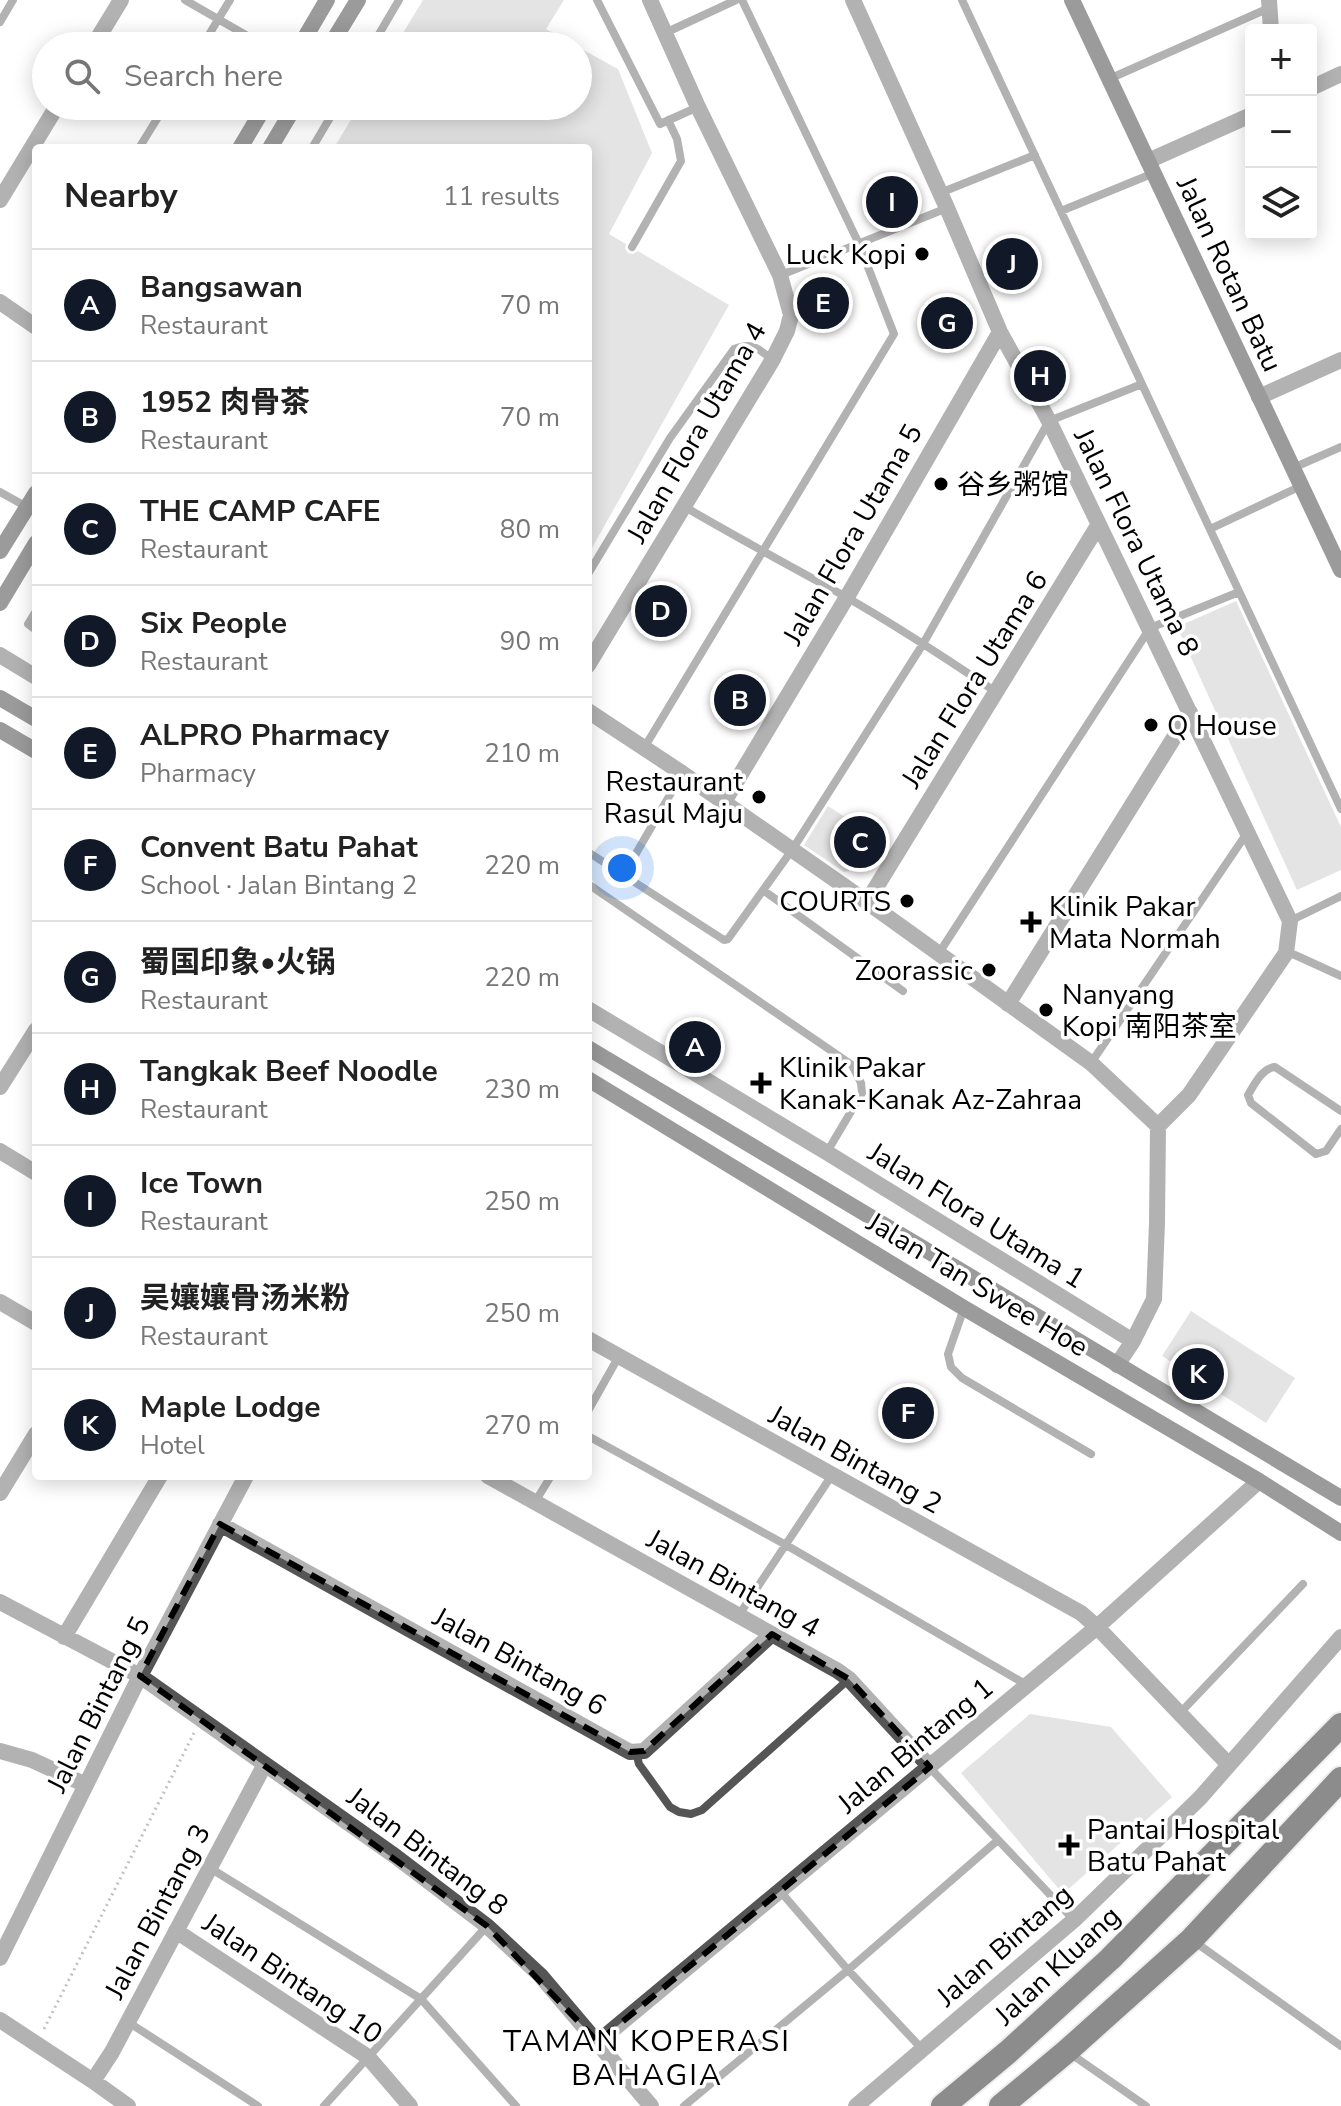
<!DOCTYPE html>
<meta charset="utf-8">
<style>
body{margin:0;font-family:"Nunito Sans","Noto Sans SC",sans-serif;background:#f2f2f2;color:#222}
.controls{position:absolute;right:24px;top:24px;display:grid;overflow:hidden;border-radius:8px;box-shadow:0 4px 20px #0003}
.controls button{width:72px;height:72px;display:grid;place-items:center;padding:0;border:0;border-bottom:2px solid #e0e0e0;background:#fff;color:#222;font:40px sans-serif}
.you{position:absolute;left:622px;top:868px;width:28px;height:28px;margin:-20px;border:6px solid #fff;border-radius:50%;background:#1a73e8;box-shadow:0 0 0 12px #1a73e833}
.badge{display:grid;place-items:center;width:52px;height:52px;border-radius:50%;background:#111827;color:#fff;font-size:26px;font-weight:700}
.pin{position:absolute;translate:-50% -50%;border:4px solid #fff;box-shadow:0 2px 8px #0006}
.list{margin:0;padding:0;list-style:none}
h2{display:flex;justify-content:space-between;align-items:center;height:104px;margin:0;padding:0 32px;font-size:34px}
h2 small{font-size:26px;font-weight:400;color:#767676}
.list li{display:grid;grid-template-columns:52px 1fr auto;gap:24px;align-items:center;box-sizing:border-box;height:112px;padding:0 32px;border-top:2px solid #e0e0e0}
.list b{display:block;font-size:30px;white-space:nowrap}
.list p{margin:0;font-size:26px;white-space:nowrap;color:#767676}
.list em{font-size:26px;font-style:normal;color:#767676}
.icon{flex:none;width:44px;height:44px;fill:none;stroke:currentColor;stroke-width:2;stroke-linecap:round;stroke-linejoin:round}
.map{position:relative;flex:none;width:1341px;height:2106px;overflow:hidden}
.search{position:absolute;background:#fff;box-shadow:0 4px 20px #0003;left:32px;top:32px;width:560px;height:88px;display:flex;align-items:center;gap:20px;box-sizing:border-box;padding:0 28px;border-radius:44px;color:#767676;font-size:30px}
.panel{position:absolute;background:#fff;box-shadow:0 4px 20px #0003;left:32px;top:144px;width:560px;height:1336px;border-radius:8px}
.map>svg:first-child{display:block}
.building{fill:#c4c4c4}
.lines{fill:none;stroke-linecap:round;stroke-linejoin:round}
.highway-casing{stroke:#dbdbdb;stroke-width:28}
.path{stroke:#777;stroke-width:3;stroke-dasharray:2 4;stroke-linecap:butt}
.lane{stroke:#555;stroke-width:8}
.street{stroke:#555;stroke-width:16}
.secondary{stroke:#222;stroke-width:16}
.highway{stroke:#000;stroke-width:24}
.marked{fill:none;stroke:#000;stroke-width:6;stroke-dasharray:16 10;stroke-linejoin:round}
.poi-dot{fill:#000;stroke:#fff;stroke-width:3}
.labels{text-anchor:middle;stroke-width:7;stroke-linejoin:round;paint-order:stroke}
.poi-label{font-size:28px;fill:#000;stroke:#fff;text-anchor:start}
.street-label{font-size:28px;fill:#000;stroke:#fff}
.neighbourhood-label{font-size:30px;letter-spacing:2px;fill:#000;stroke:#fff}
</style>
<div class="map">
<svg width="1341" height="2106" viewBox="0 0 1341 2106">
<rect width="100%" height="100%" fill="#fff"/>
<path class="building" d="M423,0H564L546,29L577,46H395Z
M578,47L618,69L652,153L609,234L626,244L625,248L628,253L633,254L638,251L729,305L588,555V148H334L359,106H578Z
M1236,601L1341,827V870L1297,890L1177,627Z
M828,806L877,838L857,869L844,872L804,845Z
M1191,1311L1295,1378L1266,1423L1162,1356Z
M1030,1714L1111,1727L1172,1797L1063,1894L961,1773Z"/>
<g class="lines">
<g class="highway-casing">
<path id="highway" d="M943,2106L1008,2052L1110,1959L1341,1725
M1001,2106L1067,2051L1191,1940L1341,1779"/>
</g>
<path class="path" d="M44,2029L194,1733"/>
<path class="lane" d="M185,0L265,46
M597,0L660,124L698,107
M962,0L1341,809
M0,22L13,0
M665,33L736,0
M202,46L230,0
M372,46L399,0
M1109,79L1269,8
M139,148L165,106
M312,148L337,106
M940,193L1035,155
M1061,211L1154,173
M632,247L681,161L677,139L668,120
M781,275L947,208
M1293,468L1341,447
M0,492L27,507
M685,507C738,538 792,567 846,597C897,626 947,659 996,692
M1210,529L1301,486
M588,574L670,438L734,349C754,342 756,348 772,359
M36,611L28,624L36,630
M644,748L894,334L859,244L742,0
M588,852L724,940L728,939L792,850L923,644L1049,421L1142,384
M623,876L682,774
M588,884L852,1065L861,1083L862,1093L827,1152
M763,890L903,991
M1290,921L1341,896
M939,953L1150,628L1239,592
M1286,953L1295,955L1341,976
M1091,1063L1247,833
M1341,1111L1275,1067C1262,1068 1254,1085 1248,1095L1251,1103L1316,1154L1326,1151L1341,1129
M964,1308L948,1354L951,1367L962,1378L1091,1454
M588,1411L619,1356
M588,1436L786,1545L1027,1685
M535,1502L551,1476
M739,1615L832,1475
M1180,1713L1303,1584
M636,1752L639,1764L670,1807L679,1812L691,1814L702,1810L849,1679
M930,1768L1074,1920
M210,1868L421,1999L516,2106
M780,1891L848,1970L923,2050
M1195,1942L1341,2046
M128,2022L258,2106
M1071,2054L1146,2106
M324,2106L487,1926
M684,2106L848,1970L998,1840"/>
<path class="street" d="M1269,0L1271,30
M93,46L121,0
M1311,88L1341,74
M1148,161L1251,115
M0,200L57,106
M0,302L36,327
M1259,397L1341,360
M0,655L36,677
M588,665L773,359L787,331L791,315L780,275L698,107L650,0
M588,711L682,773L867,902L1091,1063L1158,1126L1189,1095L1286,953L1290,921L1049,421L1000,332L947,208L853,0
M724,802L847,597L1000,332
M867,902L1099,524
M1008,1004L1190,712
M588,1009L826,1152L1133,1341
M0,1087L36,1030
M0,1151L36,1173
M0,1302L36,1323
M588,1339L1081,1613L1097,1627L1229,1765
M1117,1365L1133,1341L1154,1299L1157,1223L1158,1126
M488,1476L838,1671L849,1679L930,1767
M0,1493L36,1434
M220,1524L630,1752L644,1751L772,1634
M0,1602L140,1676L395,1856L487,1926L540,1975L651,2106
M64,1637L160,1476
M0,1751L32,1760L86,1785
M176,1931L368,2057L410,2106
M0,1958L140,1676L246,1476
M0,2020L93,2081L128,2106
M598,2042L1097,1627L1259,1481
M93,2081L112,2052L265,1764
M856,2106L1074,1920L1200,1798L1341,1637"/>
<path class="secondary" d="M1072,0L1341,570
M300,46L327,0
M330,46L358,0
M240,148L265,106
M270,148L295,106
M0,551L36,493
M0,603L36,543
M0,698L36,719
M0,730L36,751
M588,1048L1341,1498
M588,1079L964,1308L1259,1481L1341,1533"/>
<use href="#highway" class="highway"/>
</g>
<path d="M0 0H1341V2106H0ZM220,1524L630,1752L644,1751L772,1634L849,1679L930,1767L598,2042L487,1926L140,1676Z" fill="#fff" fill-opacity=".55" fill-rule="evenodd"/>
<path class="marked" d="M220,1524L630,1752L644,1751L772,1634L849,1679L930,1767L598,2042L487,1926L140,1676Z"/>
<g class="poi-dot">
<circle cx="922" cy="254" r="8"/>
<circle cx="941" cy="484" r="8"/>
<circle cx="1151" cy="725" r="8"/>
<circle cx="759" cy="797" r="8"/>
<circle cx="907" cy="901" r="8"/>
<path d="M1027 910h8v8h8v8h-8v8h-8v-8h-8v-8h8z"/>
<circle cx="989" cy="970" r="8"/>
<circle cx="1046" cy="1010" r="8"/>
<path d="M757 1071h8v8h8v8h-8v8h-8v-8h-8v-8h8z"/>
<path d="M1065 1833h8v8h8v8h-8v8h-8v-8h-8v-8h8z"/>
</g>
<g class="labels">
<g class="poi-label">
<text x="906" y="264" text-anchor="end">Luck Kopi</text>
<text x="957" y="494">谷乡粥馆</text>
<text x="1167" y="735">Q House</text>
<text x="743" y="791" text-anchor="end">Restaurant<tspan x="743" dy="32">Rasul Maju</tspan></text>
<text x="891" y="911" text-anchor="end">COURTS</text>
<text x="1049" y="916">Klinik Pakar<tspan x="1049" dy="32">Mata Normah</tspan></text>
<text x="973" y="980" text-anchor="end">Zoorassic</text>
<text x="1062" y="1004">Nanyang<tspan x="1062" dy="32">Kopi 南阳茶室</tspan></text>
<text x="779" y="1077">Klinik Pakar<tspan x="779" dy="32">Kanak-Kanak Az-Zahraa</tspan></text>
<text x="1087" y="1839">Pantai Hospital<tspan x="1087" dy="32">Batu Pahat</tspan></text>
</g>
<g class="street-label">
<text transform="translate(1230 274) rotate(65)" y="10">Jalan Rotan Batu</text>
<text transform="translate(696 432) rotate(-60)" y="10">Jalan Flora Utama 4</text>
<text transform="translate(852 534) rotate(-60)" y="10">Jalan Flora Utama 5</text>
<text transform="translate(1137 542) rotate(64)" y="10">Jalan Flora Utama 8</text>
<text transform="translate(974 679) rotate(-58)" y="10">Jalan Flora Utama 6</text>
<text transform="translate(977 1215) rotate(32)" y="10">Jalan Flora Utama 1</text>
<text transform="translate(978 1284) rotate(31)" y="10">Jalan Tan Swee Hoe</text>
<text transform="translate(856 1459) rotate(29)" y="10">Jalan Bintang 2</text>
<text transform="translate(734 1583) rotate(29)" y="10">Jalan Bintang 4</text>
<text transform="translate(520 1661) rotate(29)" y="10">Jalan Bintang 6</text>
<text transform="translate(98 1704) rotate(-63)" y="10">Jalan Bintang 5</text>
<text transform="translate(915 1745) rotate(-40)" y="10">Jalan Bintang 1</text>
<text transform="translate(428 1851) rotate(37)" y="10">Jalan Bintang 8</text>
<text transform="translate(157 1911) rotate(-62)" y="10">Jalan Bintang 3</text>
<text transform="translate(1004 1945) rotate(-41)" y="10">Jalan Bintang</text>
<text transform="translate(1057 1965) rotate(-43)" y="10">Jalan Kluang</text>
<text transform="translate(293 1978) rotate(34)" y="10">Jalan Bintang 10</text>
</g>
<g class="neighbourhood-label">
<text x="647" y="2051">TAMAN KOPERASI<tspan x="647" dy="34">BAHAGIA</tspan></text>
</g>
</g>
</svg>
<div class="controls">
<button>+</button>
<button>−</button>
<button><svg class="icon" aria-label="layers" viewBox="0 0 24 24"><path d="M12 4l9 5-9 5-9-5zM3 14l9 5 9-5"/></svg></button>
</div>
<div class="you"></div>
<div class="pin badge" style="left:695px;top:1047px">A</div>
<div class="pin badge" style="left:740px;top:700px">B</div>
<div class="pin badge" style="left:860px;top:842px">C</div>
<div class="pin badge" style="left:661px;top:611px">D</div>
<div class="pin badge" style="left:823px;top:303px">E</div>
<div class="pin badge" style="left:908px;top:1413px">F</div>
<div class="pin badge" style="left:947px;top:323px">G</div>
<div class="pin badge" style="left:1040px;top:376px">H</div>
<div class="pin badge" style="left:892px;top:202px">I</div>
<div class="pin badge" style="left:1012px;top:264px">J</div>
<div class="pin badge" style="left:1198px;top:1374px">K</div>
<div class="search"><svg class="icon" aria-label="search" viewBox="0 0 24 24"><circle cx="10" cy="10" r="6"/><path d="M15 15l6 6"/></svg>Search here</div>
<section class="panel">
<h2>Nearby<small>11 results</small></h2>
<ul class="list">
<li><span class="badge">A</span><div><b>Bangsawan</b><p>Restaurant</p></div><em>70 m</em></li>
<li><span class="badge">B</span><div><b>1952 肉骨茶</b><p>Restaurant</p></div><em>70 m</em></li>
<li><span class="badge">C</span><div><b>THE CAMP CAFE</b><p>Restaurant</p></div><em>80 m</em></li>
<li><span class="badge">D</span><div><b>Six People</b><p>Restaurant</p></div><em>90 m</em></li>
<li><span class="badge">E</span><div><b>ALPRO Pharmacy</b><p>Pharmacy</p></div><em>210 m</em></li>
<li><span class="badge">F</span><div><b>Convent Batu Pahat</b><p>School · Jalan Bintang 2</p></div><em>220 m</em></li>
<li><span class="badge">G</span><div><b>蜀国印象•火锅</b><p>Restaurant</p></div><em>220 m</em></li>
<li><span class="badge">H</span><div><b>Tangkak Beef Noodle</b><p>Restaurant</p></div><em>230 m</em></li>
<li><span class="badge">I</span><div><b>Ice Town</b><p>Restaurant</p></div><em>250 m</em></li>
<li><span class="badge">J</span><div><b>吴孃孃骨汤米粉</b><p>Restaurant</p></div><em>250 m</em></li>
<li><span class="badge">K</span><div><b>Maple Lodge</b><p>Hotel</p></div><em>270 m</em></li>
</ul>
</section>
</div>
